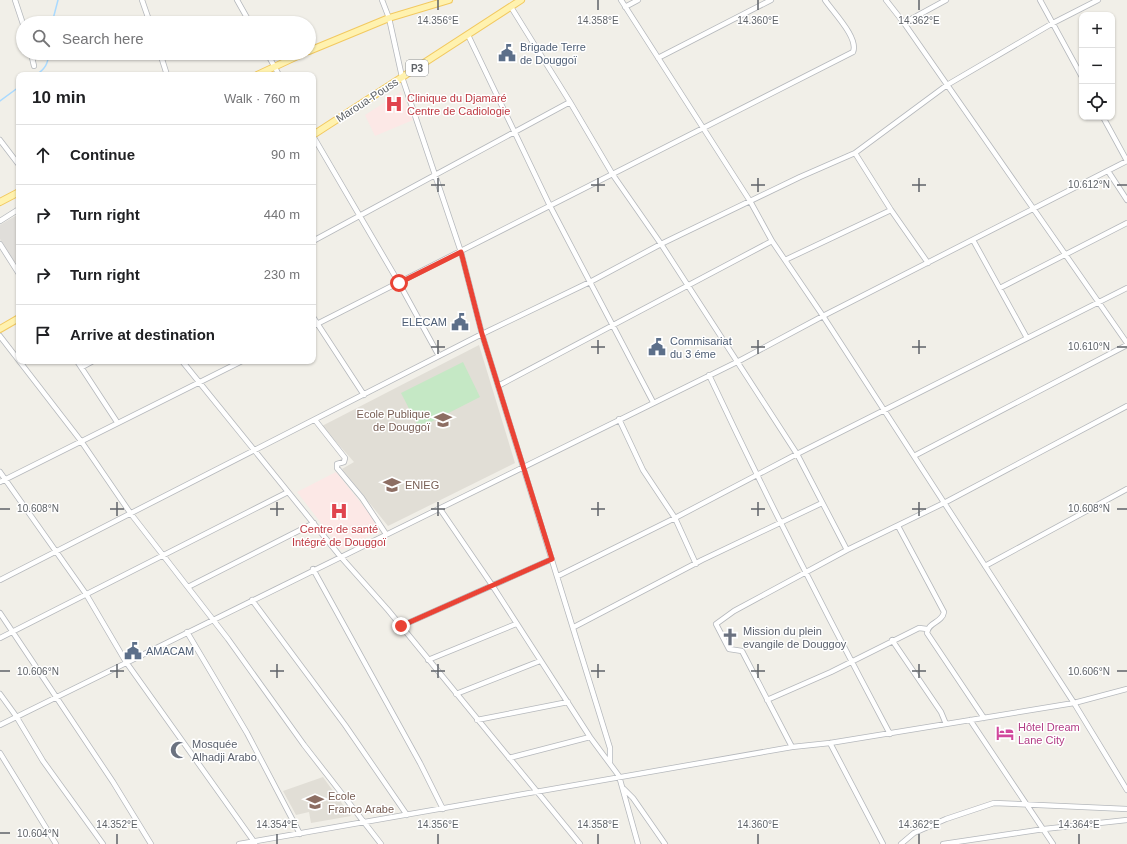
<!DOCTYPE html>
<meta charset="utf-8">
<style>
body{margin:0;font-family:Helvetica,sans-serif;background:#f2f2f2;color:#202124}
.controls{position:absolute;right:12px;top:12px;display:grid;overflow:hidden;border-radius:8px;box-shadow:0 1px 3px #0004}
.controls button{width:36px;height:36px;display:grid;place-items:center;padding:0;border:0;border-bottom:1px solid #e0e0e0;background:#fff;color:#202124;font:20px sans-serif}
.stop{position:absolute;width:12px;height:12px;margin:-9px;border:3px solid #ea4335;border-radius:50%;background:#fff}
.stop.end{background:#ea4335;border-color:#fff;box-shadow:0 1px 4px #0008}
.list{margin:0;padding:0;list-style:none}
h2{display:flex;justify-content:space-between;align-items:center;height:52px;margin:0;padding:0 16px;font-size:17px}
h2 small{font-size:13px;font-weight:400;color:#757577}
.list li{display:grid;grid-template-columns:26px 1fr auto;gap:12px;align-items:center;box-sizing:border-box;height:60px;padding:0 16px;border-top:1px solid #e0e0e0}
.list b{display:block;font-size:15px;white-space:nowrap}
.list em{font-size:13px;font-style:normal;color:#757577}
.icon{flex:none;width:22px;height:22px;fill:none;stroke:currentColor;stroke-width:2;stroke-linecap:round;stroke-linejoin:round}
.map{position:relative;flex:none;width:1127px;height:844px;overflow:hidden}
.search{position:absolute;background:#fff;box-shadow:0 1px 3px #0004;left:16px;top:16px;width:300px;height:44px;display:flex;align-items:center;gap:10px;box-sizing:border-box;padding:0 14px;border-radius:22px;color:#757577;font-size:15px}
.panel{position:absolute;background:#fff;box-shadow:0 1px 3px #0004;left:16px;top:72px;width:300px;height:292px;border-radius:8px}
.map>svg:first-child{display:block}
.industrial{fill:#e0deda}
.education{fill:#e1ded6}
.medical{fill:#fce8e6}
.green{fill:#c5e8c5}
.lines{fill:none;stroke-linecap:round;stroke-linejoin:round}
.stream{stroke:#aadaff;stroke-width:1.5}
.minor-casing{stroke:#b5b8bc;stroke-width:6}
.major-casing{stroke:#f2c960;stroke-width:8}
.minor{stroke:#fff;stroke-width:4.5}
.major{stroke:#fff2af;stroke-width:6}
.route{stroke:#ea4335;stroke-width:5}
.ticks{fill:none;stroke:#5f6368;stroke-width:1.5}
.labels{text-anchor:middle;stroke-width:3;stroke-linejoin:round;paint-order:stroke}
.shield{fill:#fff;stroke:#8f9295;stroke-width:1}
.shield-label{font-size:10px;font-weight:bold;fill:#5f6368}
.service-label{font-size:11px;fill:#4e5e75;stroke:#fff;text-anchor:start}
.health-label{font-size:11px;fill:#be3a42;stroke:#fff;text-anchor:start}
.street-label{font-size:11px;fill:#5f6368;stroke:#fff}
.education-label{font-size:11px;fill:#785e54;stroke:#fff;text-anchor:start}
.worship-label{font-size:11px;fill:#5b616d;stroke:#fff;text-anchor:start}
.hotel-label{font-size:11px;fill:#b23c85;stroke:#fff;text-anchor:start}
.ticks-label{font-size:10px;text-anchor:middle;fill:#5f6368;stroke:#fff;stroke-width:3;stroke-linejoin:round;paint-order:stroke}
</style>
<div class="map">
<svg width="1127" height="844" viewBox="0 0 1127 844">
<rect width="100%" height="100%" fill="#f1efe8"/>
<path class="industrial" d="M17,215L19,217V259L15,263L0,239V225Z"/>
<path class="education" d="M479,345L515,463L388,526L342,469L354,462L322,426Z
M323,777L351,816L311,823L309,812L296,815L283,791Z"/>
<path class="medical" d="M401,92L413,120L375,136L365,115Z
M336,472L382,529L342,550L297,492Z"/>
<path class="green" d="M463,362L480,397L419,428L401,393Z"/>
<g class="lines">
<path class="stream" d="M52,23L58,0
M36,75C45,69 48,64 49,53
M0,101L19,87"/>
<g class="minor-casing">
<path id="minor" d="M15,0L23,24
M142,0L150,23
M237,0L250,23
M382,0L389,18L402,77L461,252L482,334L610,748V762
M621,0L750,201L772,241L823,316L1074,703L1127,790
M886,0L904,23L1127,343
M1040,0L1082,77
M511,7L570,102L613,175L661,244L797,454L1127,288
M625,7L638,0
M904,23L946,0
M468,35L550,206L653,402
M31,53L34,66
M160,53L167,75
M267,53L279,75
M658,58L771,0
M1103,117L1127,161
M313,136L399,283L439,356
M0,140L19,165
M855,153L947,85L1053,23L1098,0
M1108,171L1127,200
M0,221L19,209
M973,240L1027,338
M313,241L570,102
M0,244L19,274
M785,260L891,210
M1000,288L1127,223
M313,317L364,395
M313,326L853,52C859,38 833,12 825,0
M0,336L81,441L131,514L228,639L304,745L381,844
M77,361L117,422
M182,361L340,556L388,610L580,844
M82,367L93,361
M709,375C766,496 827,616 890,734
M498,386L772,241
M619,419L643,470L675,518L696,564
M315,420L345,458L344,462L337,464V468L362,498L386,534
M914,456L1127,345
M0,472L86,594L126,662L255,843
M0,482L242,361
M440,509L492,585L590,737L619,776L638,844
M898,526L944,612C942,623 928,622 927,633L984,718
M985,566L1127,489
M313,569L420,763L443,809
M558,576L675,518L797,454L847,550L944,503L1127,406
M0,580L482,334L590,282L661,244L800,177L855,153L891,210L928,263
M188,587L314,523
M252,600L345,725L407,815
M0,613L113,782L151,844
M401,626L552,559
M574,627L702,560L822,503
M187,632L247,733L300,834
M0,638L288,492
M892,640L941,712L946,724
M428,660L516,624
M0,694L16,716L43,761L103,844
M456,694L540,661
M767,700L831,672L919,628L927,629
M477,720L568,702
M970,720L1053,844
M0,725L737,362L823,316L1127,161
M830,743L883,844
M792,747L742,651L729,649L716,624L734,611L847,550
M0,753L56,844
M509,758L590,737
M624,789L633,798L665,844
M239,844L792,747L830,743L1074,703L1127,689
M901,844L914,833L946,819L994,803L1127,809
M943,844L1044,829L1127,820"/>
</g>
<g class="major-casing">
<path id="major" d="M309,51L389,18L449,0
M257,75L304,53
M313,135L521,0
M0,202L19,192
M0,329L19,318"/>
</g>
<use href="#minor" class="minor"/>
<use href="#major" class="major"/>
</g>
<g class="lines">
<path class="route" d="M399,283L461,252L482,334L552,559L401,626"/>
</g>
<path class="ticks" d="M438,0V10M598,0V10M758,0V10M919,0V10M438,178V192M598,178V192M758,178V192M919,178V192M431,185H445M591,185H605M751,185H765M912,185H926M1117,185H1127M438,340V354M598,340V354M758,340V354M919,340V354M431,347H445M591,347H605M751,347H765M912,347H926M1117,347H1127M117,502V516M277,502V516M438,502V516M598,502V516M758,502V516M919,502V516M0,509H10M110,509H124M270,509H284M431,509H445M591,509H605M751,509H765M912,509H926M1117,509H1127M117,664V678M277,664V678M438,664V678M598,664V678M758,664V678M919,664V678M0,671H10M110,671H124M270,671H284M431,671H445M591,671H605M751,671H765M912,671H926M1117,671H1127M0,833H10M117,834V844M277,834V844M438,834V844M598,834V844M758,834V844M919,834V844M1079,834V844"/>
<defs>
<g id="civic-bare" transform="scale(1.38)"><path d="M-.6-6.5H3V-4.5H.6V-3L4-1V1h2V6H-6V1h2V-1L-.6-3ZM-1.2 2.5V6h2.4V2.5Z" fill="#5c6f8a" stroke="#fff" stroke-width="2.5" paint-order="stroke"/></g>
<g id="hospital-bare" transform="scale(1.38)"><path d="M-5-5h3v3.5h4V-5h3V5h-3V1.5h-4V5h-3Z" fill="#e0444e" stroke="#fff" stroke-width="2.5" paint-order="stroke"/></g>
<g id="school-bare" transform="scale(1.38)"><path d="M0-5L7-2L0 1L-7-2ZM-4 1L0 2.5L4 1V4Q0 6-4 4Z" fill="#8d6e63" stroke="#fff" stroke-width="2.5" paint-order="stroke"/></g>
<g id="church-bare" transform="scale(1.38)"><path d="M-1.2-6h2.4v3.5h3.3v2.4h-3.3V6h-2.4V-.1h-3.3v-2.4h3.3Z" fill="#6b7280" stroke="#fff" stroke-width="2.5" paint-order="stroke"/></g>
<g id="hotel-bare" transform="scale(1.38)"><path d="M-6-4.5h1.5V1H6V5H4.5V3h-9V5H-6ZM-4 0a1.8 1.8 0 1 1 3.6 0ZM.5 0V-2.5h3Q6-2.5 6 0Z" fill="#d1479c" stroke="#fff" stroke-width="2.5" paint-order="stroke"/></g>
<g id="mosque-bare" transform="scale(1.38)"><path d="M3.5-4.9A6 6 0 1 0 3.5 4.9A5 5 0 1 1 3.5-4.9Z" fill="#6b7280" stroke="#fff" stroke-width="2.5" paint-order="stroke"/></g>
</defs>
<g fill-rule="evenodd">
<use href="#civic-bare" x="507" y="53"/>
<use href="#hospital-bare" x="394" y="104"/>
<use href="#civic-bare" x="460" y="322"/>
<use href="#civic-bare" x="657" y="347"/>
<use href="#school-bare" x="443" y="420"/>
<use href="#school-bare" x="392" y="485"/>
<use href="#hospital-bare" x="339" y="511"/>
<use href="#church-bare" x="730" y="637"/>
<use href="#civic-bare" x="133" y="651"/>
<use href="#hotel-bare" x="1005" y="733"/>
<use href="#mosque-bare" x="179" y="750"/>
<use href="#school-bare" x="315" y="802"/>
</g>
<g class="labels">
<rect class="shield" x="406" y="60" width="22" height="16" rx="3"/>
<g class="shield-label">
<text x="417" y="72">P3</text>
</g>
<g class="service-label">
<text x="520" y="51">Brigade Terre<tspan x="520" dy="13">de Douggoï</tspan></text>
<text x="447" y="326" text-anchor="end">ELECAM</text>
<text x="670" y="345">Commisariat<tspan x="670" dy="13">du 3 éme</tspan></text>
<text x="146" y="655">AMACAM</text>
</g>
<g class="health-label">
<text x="407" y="102">Clinique du Djamaré<tspan x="407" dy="13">Centre de Cadiologie</tspan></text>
<text x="339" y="533" text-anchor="middle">Centre de santé<tspan x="339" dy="13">Intégré de Douggoï</tspan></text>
</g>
<g class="street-label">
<text transform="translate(367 100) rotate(-33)" y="4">Maroua-Pouss</text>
</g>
<g class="education-label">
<text x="430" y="418" text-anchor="end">Ecole Publique<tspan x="430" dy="13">de Douggoï</tspan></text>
<text x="405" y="489">ENIEG</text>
<text x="328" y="800">Ecole<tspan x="328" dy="13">Franco Arabe</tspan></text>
</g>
<g class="worship-label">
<text x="743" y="635">Mission du plein<tspan x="743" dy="13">evangile de Douggoy</tspan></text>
<text x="192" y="748">Mosquée<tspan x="192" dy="13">Alhadji Arabo</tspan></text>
</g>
<g class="hotel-label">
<text x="1018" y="731">Hôtel Dream<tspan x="1018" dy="13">Lane City</tspan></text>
</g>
</g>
<g class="ticks-label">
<text x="438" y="24">14.356°E</text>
<text x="598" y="24">14.358°E</text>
<text x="758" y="24">14.360°E</text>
<text x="919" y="24">14.362°E</text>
<text x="1089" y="188">10.612°N</text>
<text x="1089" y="350">10.610°N</text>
<text x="38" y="512">10.608°N</text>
<text x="1089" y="512">10.608°N</text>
<text x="38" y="675">10.606°N</text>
<text x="1089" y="675">10.606°N</text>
<text x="117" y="828">14.352°E</text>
<text x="277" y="828">14.354°E</text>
<text x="438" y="828">14.356°E</text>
<text x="598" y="828">14.358°E</text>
<text x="758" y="828">14.360°E</text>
<text x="919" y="828">14.362°E</text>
<text x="1079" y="828">14.364°E</text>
<text x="38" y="837">10.604°N</text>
</g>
</svg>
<div class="controls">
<button>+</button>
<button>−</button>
<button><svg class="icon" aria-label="locate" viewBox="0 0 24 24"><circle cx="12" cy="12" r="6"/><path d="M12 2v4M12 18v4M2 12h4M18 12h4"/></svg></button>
</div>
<div class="stop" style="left:399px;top:283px"></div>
<div class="stop end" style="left:401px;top:626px"></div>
<div class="search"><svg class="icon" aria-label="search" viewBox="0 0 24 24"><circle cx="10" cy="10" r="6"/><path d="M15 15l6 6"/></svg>Search here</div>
<section class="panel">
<h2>10 min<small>Walk · 760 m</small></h2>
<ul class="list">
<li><svg class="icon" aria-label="ahead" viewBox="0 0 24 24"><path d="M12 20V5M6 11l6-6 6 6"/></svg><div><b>Continue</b></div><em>90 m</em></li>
<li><svg class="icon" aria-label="right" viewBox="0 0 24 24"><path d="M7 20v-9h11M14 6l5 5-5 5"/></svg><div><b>Turn right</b></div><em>440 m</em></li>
<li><svg class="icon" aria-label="right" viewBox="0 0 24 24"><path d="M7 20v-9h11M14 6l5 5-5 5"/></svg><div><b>Turn right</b></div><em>230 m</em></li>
<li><svg class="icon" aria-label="arrive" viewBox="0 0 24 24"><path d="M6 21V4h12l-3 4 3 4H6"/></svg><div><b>Arrive at destination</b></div></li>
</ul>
</section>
</div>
